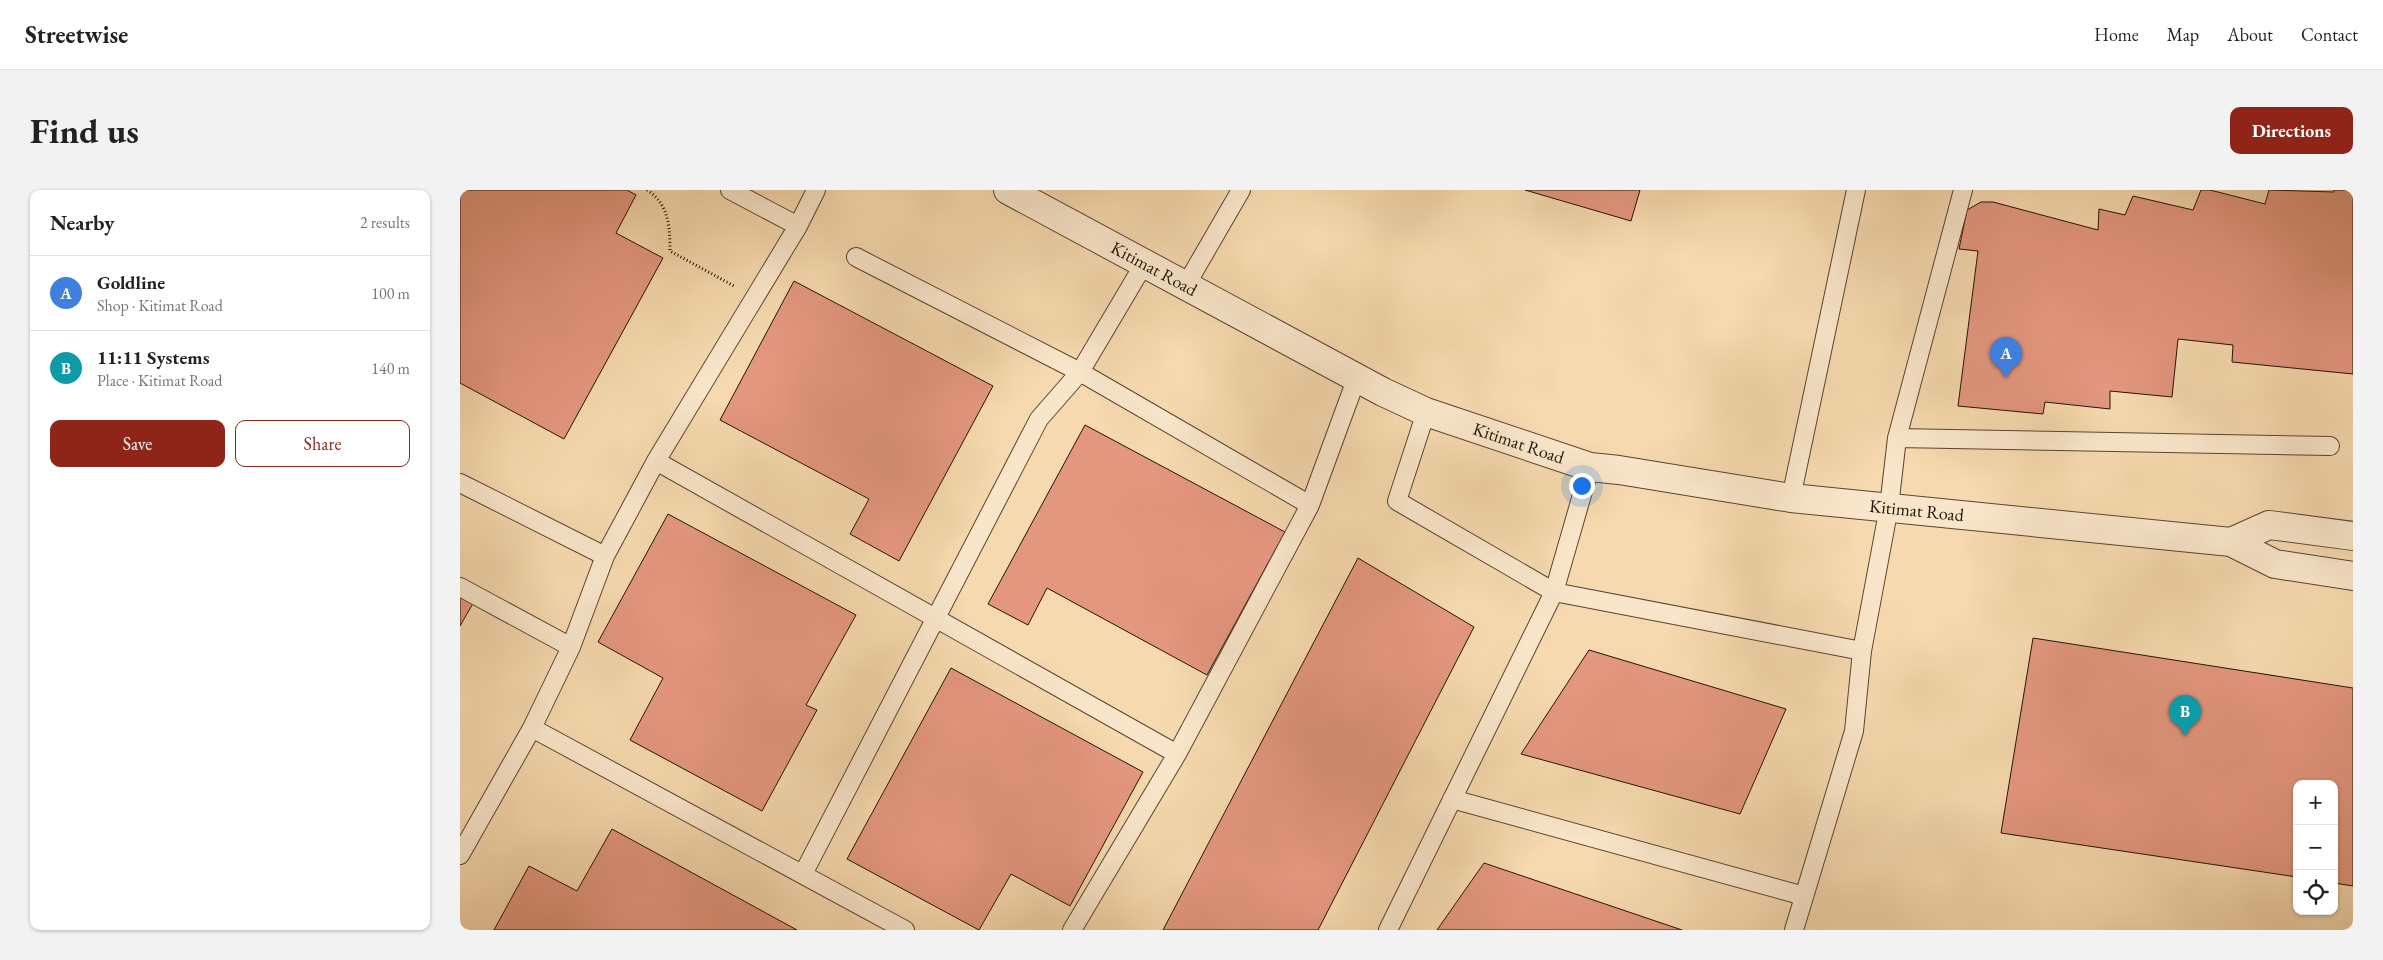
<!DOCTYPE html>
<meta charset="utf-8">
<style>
body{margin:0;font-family:"EB Garamond",serif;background:#f2f2f2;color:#222}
.controls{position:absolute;right:15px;bottom:15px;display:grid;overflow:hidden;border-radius:10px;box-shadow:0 1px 4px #0004}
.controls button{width:45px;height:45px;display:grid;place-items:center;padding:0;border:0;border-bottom:1px solid #e0e0e0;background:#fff;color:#222;font:25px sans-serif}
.you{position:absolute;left:1121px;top:295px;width:18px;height:18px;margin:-12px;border:4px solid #fff;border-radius:50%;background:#1a73e8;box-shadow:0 0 0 8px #1a73e833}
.badge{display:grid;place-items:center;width:32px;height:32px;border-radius:50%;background:#8f2418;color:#fff;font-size:16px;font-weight:700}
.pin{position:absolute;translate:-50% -41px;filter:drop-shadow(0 1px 2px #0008)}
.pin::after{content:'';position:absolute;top:26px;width:18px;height:15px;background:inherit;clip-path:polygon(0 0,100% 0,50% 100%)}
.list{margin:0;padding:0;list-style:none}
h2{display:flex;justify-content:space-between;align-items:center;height:65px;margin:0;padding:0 20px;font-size:21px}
h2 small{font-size:16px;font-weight:400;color:#767676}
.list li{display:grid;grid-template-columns:32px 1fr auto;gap:15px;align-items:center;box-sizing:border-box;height:75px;padding:0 20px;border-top:1px solid #e0e0e0}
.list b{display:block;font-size:19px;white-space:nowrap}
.list p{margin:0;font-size:16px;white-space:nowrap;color:#767676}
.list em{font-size:16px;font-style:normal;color:#767676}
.actions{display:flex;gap:10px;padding:15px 20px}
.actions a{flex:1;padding:11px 0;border:1px solid #8f2418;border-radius:10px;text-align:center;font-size:18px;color:#8f2418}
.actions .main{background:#8f2418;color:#fff}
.icon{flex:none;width:28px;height:28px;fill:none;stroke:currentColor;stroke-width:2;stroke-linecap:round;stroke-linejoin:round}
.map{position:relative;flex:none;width:1893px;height:740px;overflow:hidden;border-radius:10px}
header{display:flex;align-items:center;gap:30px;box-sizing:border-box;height:70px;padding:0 25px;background:#fff;border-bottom:1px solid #e0e0e0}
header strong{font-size:24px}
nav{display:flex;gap:28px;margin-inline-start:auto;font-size:18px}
.intro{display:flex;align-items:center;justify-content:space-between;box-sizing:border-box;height:120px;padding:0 30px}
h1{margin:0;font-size:35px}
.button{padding:12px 22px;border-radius:10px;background:#8f2418;color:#fff;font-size:18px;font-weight:700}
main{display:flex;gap:30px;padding:0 30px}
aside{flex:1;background:#fff;border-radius:10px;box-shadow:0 1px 4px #0004}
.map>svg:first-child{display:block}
.building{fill:#e4977f;stroke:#231307}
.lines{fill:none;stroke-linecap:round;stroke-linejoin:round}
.lane-casing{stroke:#584431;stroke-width:20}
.street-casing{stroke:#584431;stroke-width:30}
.path{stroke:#231307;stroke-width:3;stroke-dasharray:1 2.5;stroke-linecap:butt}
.lane{stroke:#f9e6ca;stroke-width:18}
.street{stroke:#f9e6ca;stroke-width:28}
.labels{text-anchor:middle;stroke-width:4;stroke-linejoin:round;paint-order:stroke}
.street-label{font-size:18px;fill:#231307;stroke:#f9e6ca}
</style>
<header>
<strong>Streetwise</strong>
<nav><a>Home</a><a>Map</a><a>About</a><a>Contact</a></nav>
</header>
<div class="intro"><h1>Find us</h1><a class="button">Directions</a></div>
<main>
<aside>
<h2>Nearby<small>2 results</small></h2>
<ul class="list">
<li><span class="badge" style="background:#3f7fe0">A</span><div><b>Goldline</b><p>Shop · Kitimat Road</p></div><em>100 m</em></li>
<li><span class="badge" style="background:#0f9aa8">B</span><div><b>11:11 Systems</b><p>Place · Kitimat Road</p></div><em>140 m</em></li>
</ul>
<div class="actions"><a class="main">Save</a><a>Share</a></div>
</aside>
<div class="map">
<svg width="1893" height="740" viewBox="0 0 1893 740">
<rect width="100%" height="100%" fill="#f6d9ae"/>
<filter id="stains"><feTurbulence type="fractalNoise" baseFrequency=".004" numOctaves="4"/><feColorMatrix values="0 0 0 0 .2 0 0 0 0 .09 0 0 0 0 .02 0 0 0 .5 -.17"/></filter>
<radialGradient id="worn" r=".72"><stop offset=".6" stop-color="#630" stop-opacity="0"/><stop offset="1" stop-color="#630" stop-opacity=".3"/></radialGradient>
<path class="building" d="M0,0H167L176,5L156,43L203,68L104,249L0,193Z
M1065,0H1180L1171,31Z
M1741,0H1750L1805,14L1809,0L1874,2V0H1893V184L1772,172L1773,155L1718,149L1712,207L1650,201V219L1585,212L1583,224L1498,216L1518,61L1499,59L1507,20L1521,12H1533L1638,40L1639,19L1665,25L1673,6L1733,20Z
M334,91L533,196L439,371L390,344L409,309L260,230Z
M625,235L825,342L747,485L587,398L568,435L528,414Z
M208,324L396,425L346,515L357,520L302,621L170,550L203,488L138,452Z
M898,368L1014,437L858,740H703Z
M0,402L15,410L0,436Z
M1573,448L1893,498V696L1874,693V594H1837V687L1541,643Z
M1129,460L1326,519L1280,624L1061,564Z
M491,478L683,582L610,716L551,684L519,740L387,669Z
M152,639L337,740H34L69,676L117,701Z
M1024,673L1222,740H977Z"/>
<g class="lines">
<g class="lane-casing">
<path id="lane" d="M270,0L338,36
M396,67L620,182L850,315L897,187
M726,95L781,0
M966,222L937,311L1094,402L1402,461
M1437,248L1870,256
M196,271L717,564
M0,293L145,366
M1331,308L1396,0
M0,397L111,457
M72,538L445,740
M992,609L1344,706
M0,665L72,538L111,457L145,366L196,271L338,36L356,0
M343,684L579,229L620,182L684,74
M612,740L717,564L850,315
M928,740L1094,402L1130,277
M1334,740L1394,541L1402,461L1429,317L1437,248L1503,0"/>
</g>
<g class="street-casing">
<g id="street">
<path id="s1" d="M548,0L923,202L966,222L1130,277L1159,280L1331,308L1771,352L1815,374L1893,386"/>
<path d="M1771,352L1809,335L1893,346"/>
</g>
</g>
<path class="path" d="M187,0C209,14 210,37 210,61L274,96"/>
<use href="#lane" class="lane"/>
<use href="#street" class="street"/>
</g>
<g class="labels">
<g class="street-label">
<text dy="6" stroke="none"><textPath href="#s1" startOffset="166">Kitimat Road</textPath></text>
<text dy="6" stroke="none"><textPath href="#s1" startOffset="571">Kitimat Road</textPath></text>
<text dy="6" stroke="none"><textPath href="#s1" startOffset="976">Kitimat Road</textPath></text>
</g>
</g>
<rect width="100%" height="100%" filter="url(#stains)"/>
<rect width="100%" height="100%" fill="url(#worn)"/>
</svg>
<div class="controls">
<button>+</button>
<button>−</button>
<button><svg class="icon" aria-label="locate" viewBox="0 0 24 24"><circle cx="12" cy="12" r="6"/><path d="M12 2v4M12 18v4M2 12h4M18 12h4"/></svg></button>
</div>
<div class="you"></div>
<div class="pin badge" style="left:1546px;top:188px;background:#3f7fe0">A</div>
<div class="pin badge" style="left:1725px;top:546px;background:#0f9aa8">B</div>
</div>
</main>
